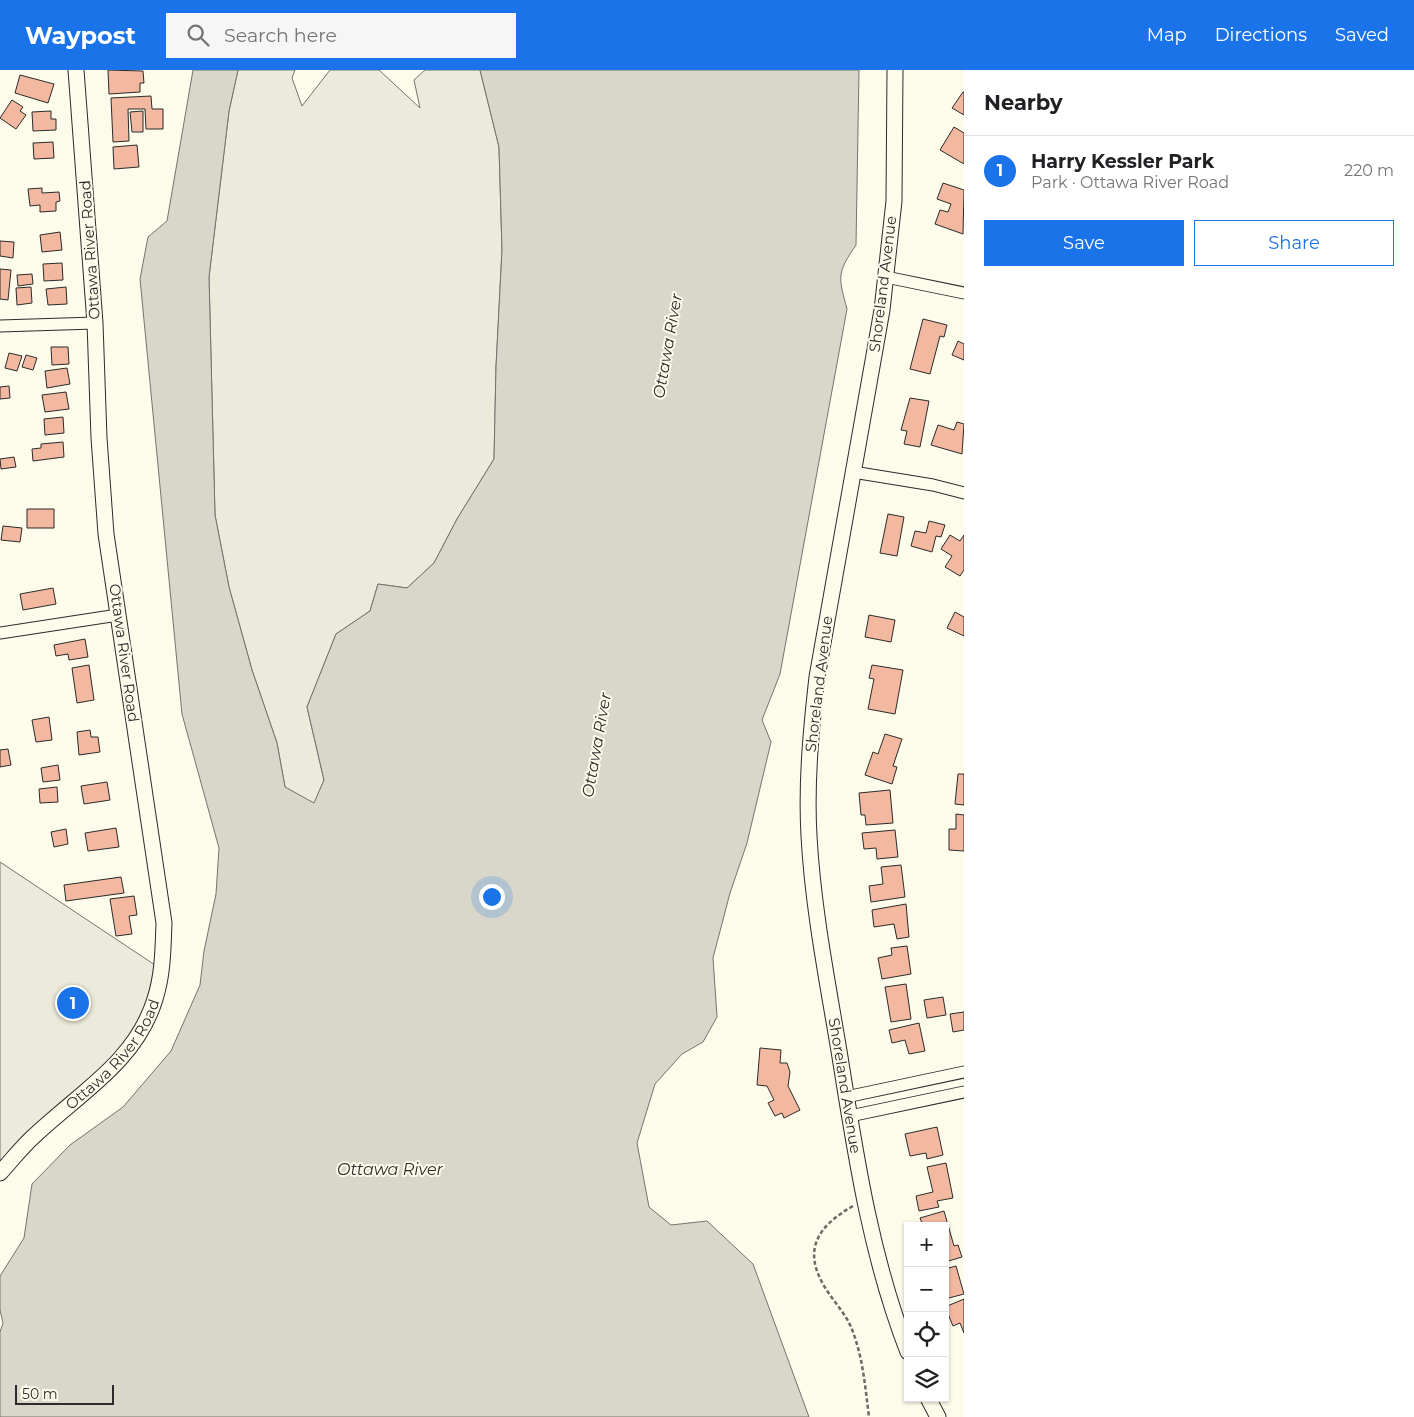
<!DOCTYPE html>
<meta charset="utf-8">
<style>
body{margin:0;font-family:Montserrat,sans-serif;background:#f6f6f6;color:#202124}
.controls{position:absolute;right:15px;bottom:15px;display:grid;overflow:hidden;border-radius:0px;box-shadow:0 1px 4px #0004}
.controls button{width:45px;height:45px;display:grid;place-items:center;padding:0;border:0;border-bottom:1px solid #e0e0e0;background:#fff;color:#202124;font:25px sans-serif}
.scale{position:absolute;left:15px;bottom:12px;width:99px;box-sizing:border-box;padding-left:5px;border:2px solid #2b2b2b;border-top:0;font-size:14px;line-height:18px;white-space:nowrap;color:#2b2b2b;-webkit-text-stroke:4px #fdfbea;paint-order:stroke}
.you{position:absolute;left:491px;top:826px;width:18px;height:18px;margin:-12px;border:4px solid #fff;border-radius:50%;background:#1a73e8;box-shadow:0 0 0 8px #1a73e833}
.badge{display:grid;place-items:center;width:32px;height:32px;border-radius:50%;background:#1a73e8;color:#fff;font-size:16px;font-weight:700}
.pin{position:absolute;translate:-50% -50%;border:2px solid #fff;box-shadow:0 1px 5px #0006}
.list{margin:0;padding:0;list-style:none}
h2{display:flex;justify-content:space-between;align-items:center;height:65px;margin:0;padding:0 20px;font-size:21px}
h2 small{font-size:16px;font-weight:400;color:#757577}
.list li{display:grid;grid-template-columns:32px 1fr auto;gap:15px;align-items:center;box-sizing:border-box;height:70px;padding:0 20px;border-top:1px solid #e0e0e0}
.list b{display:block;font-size:19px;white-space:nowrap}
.list p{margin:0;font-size:16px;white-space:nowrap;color:#757577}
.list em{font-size:16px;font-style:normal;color:#757577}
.actions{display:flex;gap:10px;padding:15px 20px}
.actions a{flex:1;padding:11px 0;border:1px solid #1a73e8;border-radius:0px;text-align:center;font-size:18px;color:#1a73e8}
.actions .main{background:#1a73e8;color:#fff}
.icon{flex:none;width:28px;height:28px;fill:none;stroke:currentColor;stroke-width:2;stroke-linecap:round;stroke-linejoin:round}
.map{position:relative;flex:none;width:964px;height:1347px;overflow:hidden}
header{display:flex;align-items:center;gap:30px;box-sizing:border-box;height:70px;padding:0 25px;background:#1a73e8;color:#fff}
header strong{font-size:24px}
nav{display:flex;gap:28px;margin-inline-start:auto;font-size:18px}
.search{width:350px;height:45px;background:#f6f6f6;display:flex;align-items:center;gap:12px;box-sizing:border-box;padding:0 18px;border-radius:0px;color:#757577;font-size:19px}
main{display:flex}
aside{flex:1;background:#fff}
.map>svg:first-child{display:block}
.green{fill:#ecebdb;stroke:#74746e}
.water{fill:#d8d7c9;stroke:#74746e}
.building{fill:#f2b8a0;stroke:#2b2b2b}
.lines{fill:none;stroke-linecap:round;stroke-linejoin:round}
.minor-casing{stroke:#2b2b2b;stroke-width:13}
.tertiary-casing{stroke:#2b2b2b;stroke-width:17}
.path{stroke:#6a6964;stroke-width:2.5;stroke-dasharray:4 2.5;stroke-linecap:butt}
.minor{stroke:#fdfbea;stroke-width:11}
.tertiary{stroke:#fdfbea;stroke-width:15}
.labels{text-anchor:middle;stroke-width:4;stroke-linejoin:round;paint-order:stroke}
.street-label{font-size:15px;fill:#2b2b2b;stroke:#fdfbea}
.water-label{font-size:16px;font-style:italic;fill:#2b2b2b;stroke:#fdfbea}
</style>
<header>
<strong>Waypost</strong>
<div class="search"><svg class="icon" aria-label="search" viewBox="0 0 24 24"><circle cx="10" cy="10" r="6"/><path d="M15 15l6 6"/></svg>Search here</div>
<nav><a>Map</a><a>Directions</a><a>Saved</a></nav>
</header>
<main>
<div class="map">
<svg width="964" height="1347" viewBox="0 0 964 1347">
<rect width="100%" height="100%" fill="#fdfbea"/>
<path class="green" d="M238,0H295L292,8L302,36L330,0H379L420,38L414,10L425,0H480L499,77L502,180L496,297L494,389L457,449L434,493L407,518L378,514L370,541L336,564L307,637L324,710L314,734L285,717L277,673L252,600L229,517L215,445L209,207L229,41Z
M0,792L155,895C148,966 106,993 57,1035C37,1053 18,1072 0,1092Z"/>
<path class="water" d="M193,0H238L229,41L209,207L215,445L229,517L252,600L277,673L285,717L314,733L324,710L307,637L336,564L370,541L378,514L407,518L434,493L457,449L494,389L496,297L502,180L499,77L480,0H859L856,175C837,203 838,206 847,239L780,604L762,650L771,672L747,773L730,823L713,888L717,947L703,972L682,984L655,1014L637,1073L649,1137L671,1155L707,1151L753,1194L809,1347H0V1262L3,1253L0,1240V1206L24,1168L32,1114L70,1075L123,1037L171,981L200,915L204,881L216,824L219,778L182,644L140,209L148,167L167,151Z"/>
<path class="building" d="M108,0L143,1L144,13H140V22L109,24Z
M20,5L54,14L48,33L15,23Z
M963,22H964V45L952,38Z
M151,26L152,39H163V59H146L145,39H128L129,71L113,72L111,28Z
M12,30L23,37L20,41L26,45L16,59L0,48Z
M51,41V49H56V60L33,61L32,42Z
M143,41V62H132L130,42Z
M954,57L964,63V94L940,80Z
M53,72L54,88L34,89L33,73Z
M137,75L139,97L114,99L113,77Z
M943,113L964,120L963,164L935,154L940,140L948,142L951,134L937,129Z
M42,118V123L59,122L60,131L56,132V141L40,142V135L30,136L28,119Z
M60,162L62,180L42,182L40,165Z
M0,171L14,172L13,188L0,186Z
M62,193L63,210L44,211L43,194Z
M0,199L11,200L8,230L0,229Z
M32,204L33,214L18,216L17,205Z
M31,217L32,233L17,235L16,218Z
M66,217L67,234L48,235L46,219Z
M923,249L947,255L944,267L940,266L930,304L910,299Z
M958,271L964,274V290L952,285Z
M51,277H68L69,294L52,295Z
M9,283L22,286L17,301L5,298Z
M26,285L37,288L33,300L22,297Z
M67,298L70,314L47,318L45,301Z
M9,316L10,328L0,329V317Z
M66,322L69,339L45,342L42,325Z
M910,328L929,331L920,377L904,374L907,361L901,360Z
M63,347L64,363L45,365L44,349Z
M957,352L964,354L962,384L931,375L938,355L954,360Z
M63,372L64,387L33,391L32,379L41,378V374Z
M14,387L16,397L1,399L0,389Z
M27,439H54V458H27Z
M888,444L904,447L897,486L880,483Z
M929,451L945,455L941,467L936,466L932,482L911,476L915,461L926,463Z
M3,456L22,458L20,472L1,470Z
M950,465L960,471L964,465V500L960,506L945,497L952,486L941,479Z
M53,518L56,534L23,540L20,524Z
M955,542L964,547V566L947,558Z
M869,545L895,550L891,572L865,567Z
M85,569L88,587L69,590L68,584L56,586L54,575Z
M89,595L94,630L77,633L72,598Z
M872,595L903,600L895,644L868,639L874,609L869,608Z
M49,647L52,670L36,672L32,650Z
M90,660L91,667H98L100,682L79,685L77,662Z
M885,664L902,669L893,696L897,697L892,714L865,705L873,682L878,684Z
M8,679L11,695L0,697V680Z
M58,695L60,710L43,712L41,698Z
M958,704H964V735L955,734Z
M107,712L110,730L84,734L81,716Z
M57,717L58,732L40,733L39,719Z
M890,720L893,753L866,755L865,745H861L859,723Z
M956,744L964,745V781L949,780V759H956Z
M116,758L119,777L88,781L85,763Z
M66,759L68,774L54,777L51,762Z
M895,760L898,787L877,789L876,778L864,779L862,763Z
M901,795L905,827L871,832L869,816L883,814L881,797Z
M121,807L124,823L66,831L64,815Z
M134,826L137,845L129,846L132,864L116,866L110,829Z
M906,834L909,867L897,869L894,854L874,857L872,840Z
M907,876L911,904L882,909L878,888L892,885L891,878Z
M906,914L911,949L891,952L885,917Z
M943,927L946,945L927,948L924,930Z
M964,942V960L953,962L950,944Z
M919,953L925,981L909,984L905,970L892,973L889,960Z
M760,978L781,980L780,993H787L790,1002L788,1016L800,1040L784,1048L782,1043L775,1046L768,1033L774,1030L767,1016L757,1015Z
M937,1057L943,1085L927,1089L926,1083L910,1086L905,1064Z
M946,1093L953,1128L937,1131L939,1137L919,1141L916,1126L933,1122L927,1097Z
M944,1141L954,1176L958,1175L962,1187L945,1192V1156H923L920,1148Z
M956,1196L964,1224L945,1229V1199Z
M964,1229V1263L960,1253L953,1256L945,1237Z"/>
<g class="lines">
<g class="minor-casing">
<path id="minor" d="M886,207L964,223
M0,256L95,253
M853,402L933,415L964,423
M0,563L118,545
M846,1027L964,1002
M850,1046L964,1022"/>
</g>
<g class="tertiary-casing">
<g id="tertiary">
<path id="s1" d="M895,0L894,131L882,240L817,607C811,660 806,713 809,766C813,840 828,914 840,987C856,1088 871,1187 908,1282"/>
<path id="s2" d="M0,1103C11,1091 21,1078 33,1067C78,1024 136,992 155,929C163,904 163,879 164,853L106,464L99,368L95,253L76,0"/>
<path d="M928,1328L938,1347"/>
</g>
</g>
<path class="path" d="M853,1136C818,1156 801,1180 826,1219C834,1232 845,1243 851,1257C863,1286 865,1316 869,1347"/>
<use href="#minor" class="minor"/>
<use href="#tertiary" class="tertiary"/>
</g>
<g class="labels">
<g class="street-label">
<text transform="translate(90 180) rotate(-94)" y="5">Ottawa River Road</text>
<text transform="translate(883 214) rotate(-83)" y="5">Shoreland Avenue</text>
<text transform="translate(124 583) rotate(82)" y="5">Ottawa River Road</text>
<text transform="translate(819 614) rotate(-83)" y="5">Shoreland Avenue</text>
<text dy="5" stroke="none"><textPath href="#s2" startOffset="165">Ottawa River Road</textPath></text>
<text dy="5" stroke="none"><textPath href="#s1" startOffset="1025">Shoreland Avenue</textPath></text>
</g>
<g class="water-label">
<text transform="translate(667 276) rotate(-80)" y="6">Ottawa River</text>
<text transform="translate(596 675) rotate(-80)" y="6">Ottawa River</text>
<text x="390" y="1105">Ottawa River</text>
</g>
</g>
</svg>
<div class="controls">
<button>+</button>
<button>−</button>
<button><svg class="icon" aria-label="locate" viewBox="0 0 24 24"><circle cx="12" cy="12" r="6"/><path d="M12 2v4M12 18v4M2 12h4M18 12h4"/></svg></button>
<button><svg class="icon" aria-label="layers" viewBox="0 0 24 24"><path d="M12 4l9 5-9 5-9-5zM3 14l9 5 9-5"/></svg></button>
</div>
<div class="scale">50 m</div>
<div class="you"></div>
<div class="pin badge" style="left:73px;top:933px">1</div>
</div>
<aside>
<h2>Nearby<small></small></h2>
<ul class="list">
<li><span class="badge">1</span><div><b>Harry Kessler Park</b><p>Park · Ottawa River Road</p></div><em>220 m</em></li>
</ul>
<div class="actions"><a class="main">Save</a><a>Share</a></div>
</aside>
</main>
